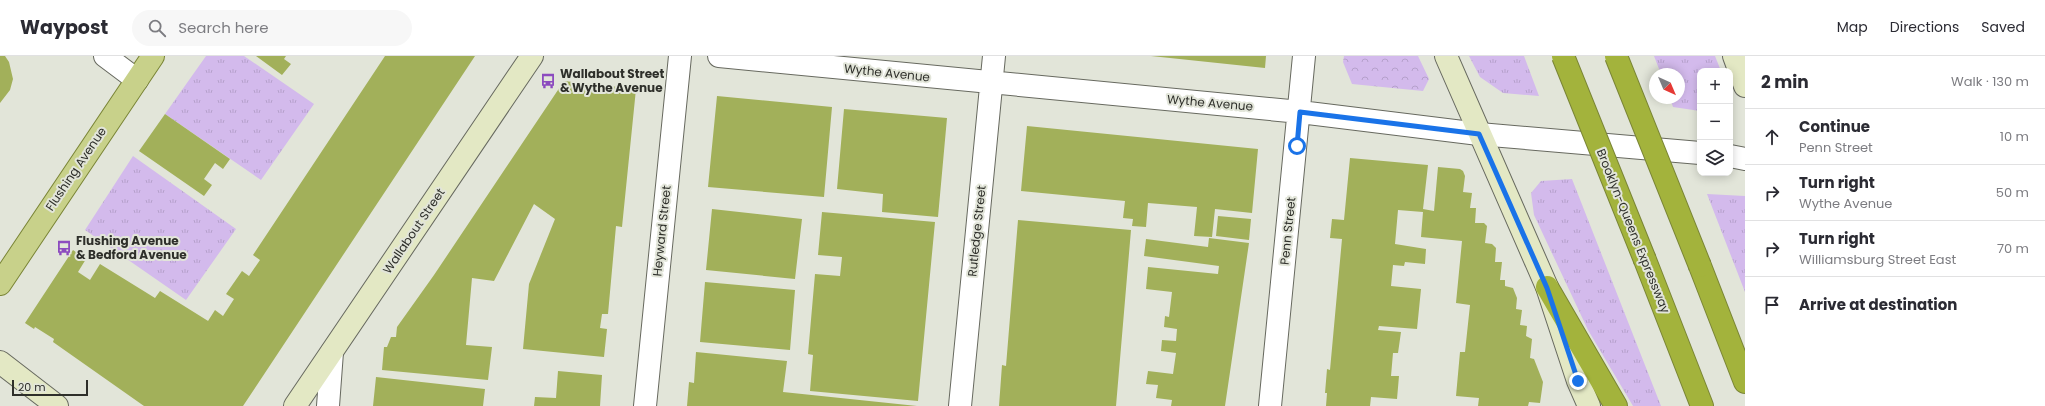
<!DOCTYPE html>
<meta charset="utf-8">
<style>
body{margin:0;font-family:Poppins,sans-serif;background:#f7f7f7;color:#2b2b33}
.controls{position:absolute;right:12px;top:12px;display:grid;overflow:hidden;border-radius:8px;box-shadow:0 2px 10px #0003}
.controls button{width:36px;height:36px;display:grid;place-items:center;padding:0;border:0;border-bottom:1px solid #e1e1e2;background:#fff;color:#2b2b33;font:20px sans-serif}
.compass{position:absolute;left:1649px;top:12px;width:36px;height:36px;border-radius:50%;background:#fff;box-shadow:0 2px 10px #0003;rotate:136deg}
.scale{position:absolute;left:12px;bottom:10px;width:76px;box-sizing:border-box;padding-left:4px;border:2px solid #2e2f2a;border-top:0;font-size:11px;line-height:14px;white-space:nowrap;color:#2e2f2a;-webkit-text-stroke:3px #e2e5d9;paint-order:stroke}
.stop{position:absolute;width:12px;height:12px;margin:-9px;border:3px solid #1a73e8;border-radius:50%;background:#fff}
.stop.end{background:#1a73e8;border-color:#fff;box-shadow:0 1px 4px #0008}
.list{margin:0;padding:0;list-style:none}
h2{display:flex;justify-content:space-between;align-items:center;height:52px;margin:0;padding:0 16px;font-size:17px}
h2 small{font-size:13px;font-weight:400;color:#7c7c81}
.list li{display:grid;grid-template-columns:26px 1fr auto;gap:12px;align-items:center;box-sizing:border-box;height:56px;padding:0 16px;border-top:1px solid #e1e1e2}
.list b{display:block;font-size:15px;white-space:nowrap}
.list p{margin:0;font-size:13px;white-space:nowrap;color:#7c7c81}
.list em{font-size:13px;font-style:normal;color:#7c7c81}
.icon{flex:none;width:22px;height:22px;fill:none;stroke:currentColor;stroke-width:2;stroke-linecap:round;stroke-linejoin:round}
.map{position:relative;flex:none;width:1745px;height:350px;overflow:hidden}
header{display:flex;align-items:center;gap:24px;box-sizing:border-box;height:56px;padding:0 20px;background:#fff;border-bottom:1px solid #e1e1e2}
header strong{font-size:19px}
nav{display:flex;gap:22px;margin-inline-start:auto;font-size:14px}
.search{width:280px;height:36px;background:#f7f7f7;display:flex;align-items:center;gap:10px;box-sizing:border-box;padding:0 14px;border-radius:22px;color:#7c7c81;font-size:15px}
main{display:flex}
aside{flex:1;background:#fff}
.map>svg:first-child{display:block}
.grass{fill:url(#grass-tufts)}
.forest{fill:url(#forest-crowns)}
.building{fill:#a2b05a}
.lines{fill:none;stroke-linecap:round;stroke-linejoin:round}
.street-casing{stroke:#67695f;stroke-width:24}
.secondary-casing{stroke:#67695f;stroke-width:24}
.primary-casing{stroke:#7a8536;stroke-width:24}
.highway-casing{stroke:#7a8536;stroke-width:24}
.street{stroke:#fff;stroke-width:22}
.secondary{stroke:#e3e8c4;stroke-width:22}
.primary{stroke:#c8d18a;stroke-width:22}
.highway{stroke:#a3b33c;stroke-width:22}
.highway-bridge-casing{stroke:#7a8536;stroke-width:24;stroke-linecap:butt}
.highway-bridge{stroke:#a3b33c;stroke-width:22}
.route{stroke:#1a73e8;stroke-width:5}
.labels{text-anchor:middle;stroke-width:4;stroke-linejoin:round;paint-order:stroke}
.street-label{font-size:12px;fill:#2e2f2a;stroke:#e2e5d9}
.poi-label{font-size:12px;font-weight:bold;fill:#2e2f2a;stroke:#e2e5d9;text-anchor:start}
</style>
<header>
<strong>Waypost</strong>
<div class="search"><svg class="icon" aria-label="search" viewBox="0 0 24 24"><circle cx="10" cy="10" r="6"/><path d="M15 15l6 6"/></svg>Search here</div>
<nav><a>Map</a><a>Directions</a><a>Saved</a></nav>
</header>
<main>
<div class="map">
<svg width="1745" height="350" viewBox="0 0 1745 350">
<defs>
<pattern id="grass-tufts" width="24" height="20" patternUnits="userSpaceOnUse"><rect width="24" height="20" fill="#d3baec"/><path d="M3 7l-1-3M5 7V3M7 7l1-3M15 17l-1-3M17 17v-4M19 17l1-3" fill="none" stroke="#b5a0cb"/></pattern>
<pattern id="forest-crowns" width="20" height="18" patternUnits="userSpaceOnUse"><rect width="20" height="18" fill="#d3baec"/><path d="M2 6a3 3 0 1 1 6 0M12 15a3 3 0 1 1 6 0" fill="none" stroke="#b5a0cb"/></pattern>
</defs>
<rect width="100%" height="100%" fill="#e2e5d9"/>
<path class="grass" d="M206,0H244L314,48L261,124L165,58Z
M1469,0H1524L1539,40L1503,37L1480,21Z
M1654,0H1715L1721,15H1700V55L1673,51L1670,42H1679V18H1661Z
M133,100L236,173L186,244L85,174Z
M1572,123L1661,350H1633L1588,274L1534,159L1531,137L1541,125Z
M1707,138L1745,140V236Z"/>
<path class="forest" d="M1344,0H1418L1429,23L1423,35L1352,28L1343,6Z"/>
<path class="building" d="M0,0H5L9,6L13,23L10,34L0,47Z
M256,0H286L284,3L291,8L282,19Z
M385,0H475L243,350H144L53,286L54,283L35,271L34,273L25,267L73,194L86,203L78,216L90,224L100,208L155,242L160,235L221,273L208,265L215,254L223,260L234,243L226,238L242,215L249,220L260,204L253,199Z
M1151,0H1266L1265,12Z
M564,25L636,33L622,171L616,170L608,258H602L600,272L607,273L604,301L523,293L529,228L555,163L534,148L494,225L472,222L466,289L492,291L488,324L382,314L384,291H387L391,281H396L397,271L434,219Z
M717,40L832,51L824,141L708,131Z
M844,53L947,62L938,161L882,156L883,138L837,133Z
M165,58L230,103L223,113L215,107L204,123L212,129L204,140L139,95Z
M1027,70L1258,93L1252,157L1215,153L1212,181L1194,180L1197,151L1148,147L1146,171L1132,170L1133,163L1123,162L1125,145L1021,135Z
M1350,102L1428,109L1423,153L1434,155L1438,111L1460,113L1463,115L1465,120L1463,136L1472,137L1470,152H1476L1475,167H1484L1487,170L1485,187L1492,188L1496,192L1495,206H1502L1500,224H1505V230L1513,232L1517,242L1516,253L1522,254L1520,269L1527,270L1526,280L1532,283L1530,302L1534,303L1543,326L1540,347L1529,346L1528,350H1478L1479,342L1456,340L1460,296H1465L1470,249L1456,247L1462,185L1421,181L1423,156L1398,154L1395,188L1426,193L1425,208L1405,206L1404,210L1393,209L1391,230L1421,233L1417,273L1379,270L1378,274L1401,276L1398,297H1393L1391,320H1399L1397,343L1371,341L1370,350H1326L1327,337H1325L1327,313L1330,314L1342,183L1330,182L1332,163L1344,164Z
M712,153L802,163L795,223L706,214Z
M822,156L935,166L918,345L810,335L813,299L808,298L815,218L840,220L842,201L818,199Z
M1218,160L1251,163L1249,184L1216,180Z
M1018,164L1131,174L1116,350H999L1002,309L1006,310Z
M1209,182L1249,187L1225,350H1171L1172,344L1156,342L1158,329L1146,328L1148,315L1173,318L1176,297L1161,295L1162,284L1176,285L1177,273L1164,271L1165,260L1169,261L1172,236L1146,233L1148,211L1218,218L1219,210L1144,200L1146,183L1208,191Z
M705,226L795,234L790,294L700,286Z
M696,296L787,305L783,336L917,350H687L689,326L694,327Z
M558,315L602,319L600,350H534L535,341L556,342Z
M376,321L485,333L483,350H373Z"/>
<g class="lines">
<g class="street-casing">
<path id="street" d="M105,0L137,24
M719,0L1300,56L1479,78L1700,97
M1730,100L1745,103
M328,350L332,296
M645,350L680,0
M960,350L994,0
M1270,350L1304,0"/>
</g>
<g class="secondary-casing">
<path id="secondary" d="M1446,0L1547,231L1578,325L1589,350
M1734,0L1745,30
M0,306L57,350
M295,350L532,0"/>
</g>
<g class="primary-casing">
<path id="primary" d="M0,228L153,0"/>
</g>
<g class="highway-casing">
<path id="highway" d="M1645,204L1702,350
M1700,210L1745,326
M1547,231L1616,350"/>
</g>
<use href="#street" class="street"/>
<use href="#secondary" class="secondary"/>
<use href="#primary" class="primary"/>
<use href="#highway" class="highway"/>
<g class="highway-bridge-casing">
<path id="highway-bridge" d="M1563,0L1645,204
M1616,0L1700,210"/>
</g>
<use href="#highway-bridge" class="highway-bridge"/>
</g>
<g class="lines">
<path class="route" d="M1297,90L1300,56L1479,78L1547,232L1578,325"/>
</g>
<defs>
<g id="bus-bare" transform="scale(1.2)"><path d="M-5-6H5V4H4V6H2V4H-2V6H-4V4H-5ZM-3.5-4V0h7V-4ZM-3.5 1.2v1.5H-2V1.2ZM2 1.2v1.5H3.5V1.2Z" fill="#8c4bbf" stroke="#e2e5d9" stroke-width="2.5" paint-order="stroke"/></g>
</defs>
<g fill-rule="evenodd">
<use href="#bus-bare" x="548" y="25"/>
<use href="#bus-bare" x="64" y="192"/>
</g>
<g class="labels">
<g class="street-label">
<text transform="translate(887 17) rotate(6)" y="4">Wythe Avenue</text>
<text transform="translate(1210 47) rotate(5)" y="4">Wythe Avenue</text>
<text transform="translate(76 113) rotate(-56)" y="4">Flushing Avenue</text>
<text transform="translate(414 175) rotate(-56)" y="4">Wallabout Street</text>
<text transform="translate(662 175) rotate(-84)" y="4">Heyward Street</text>
<text transform="translate(977 175) rotate(-84)" y="4">Rutledge Street</text>
<text transform="translate(1288 175) rotate(-84)" y="4">Penn Street</text>
<text transform="translate(1633 175) rotate(68)" y="4">Brooklyn-Queens Expressway</text>
</g>
<g class="poi-label">
<text x="560" y="22">Wallabout Street<tspan x="560" dy="14">&amp; Wythe Avenue</tspan></text>
<text x="76" y="189">Flushing Avenue<tspan x="76" dy="14">&amp; Bedford Avenue</tspan></text>
</g>
</g>
</svg>
<div class="controls">
<button>+</button>
<button>−</button>
<button><svg class="icon" aria-label="layers" viewBox="0 0 24 24"><path d="M12 4l9 5-9 5-9-5zM3 14l9 5 9-5"/></svg></button>
</div>
<svg class="compass" viewBox="-18 -18 36 36"><path d="M0-13l5 13h-10z" fill="#e53935"/><path d="M0 13l5-13h-10z" fill="#7c7c81"/></svg>
<div class="scale">20 m</div>
<div class="stop" style="left:1297px;top:90px"></div>
<div class="stop end" style="left:1578px;top:325px"></div>
</div>
<aside>
<h2>2 min<small>Walk · 130 m</small></h2>
<ul class="list">
<li><svg class="icon" aria-label="ahead" viewBox="0 0 24 24"><path d="M12 20V5M6 11l6-6 6 6"/></svg><div><b>Continue</b><p>Penn Street</p></div><em>10 m</em></li>
<li><svg class="icon" aria-label="right" viewBox="0 0 24 24"><path d="M7 20v-9h11M14 6l5 5-5 5"/></svg><div><b>Turn right</b><p>Wythe Avenue</p></div><em>50 m</em></li>
<li><svg class="icon" aria-label="right" viewBox="0 0 24 24"><path d="M7 20v-9h11M14 6l5 5-5 5"/></svg><div><b>Turn right</b><p>Williamsburg Street East</p></div><em>70 m</em></li>
<li><svg class="icon" aria-label="arrive" viewBox="0 0 24 24"><path d="M6 21V4h12l-3 4 3 4H6"/></svg><div><b>Arrive at destination</b></div></li>
</ul>
</aside>
</main>
